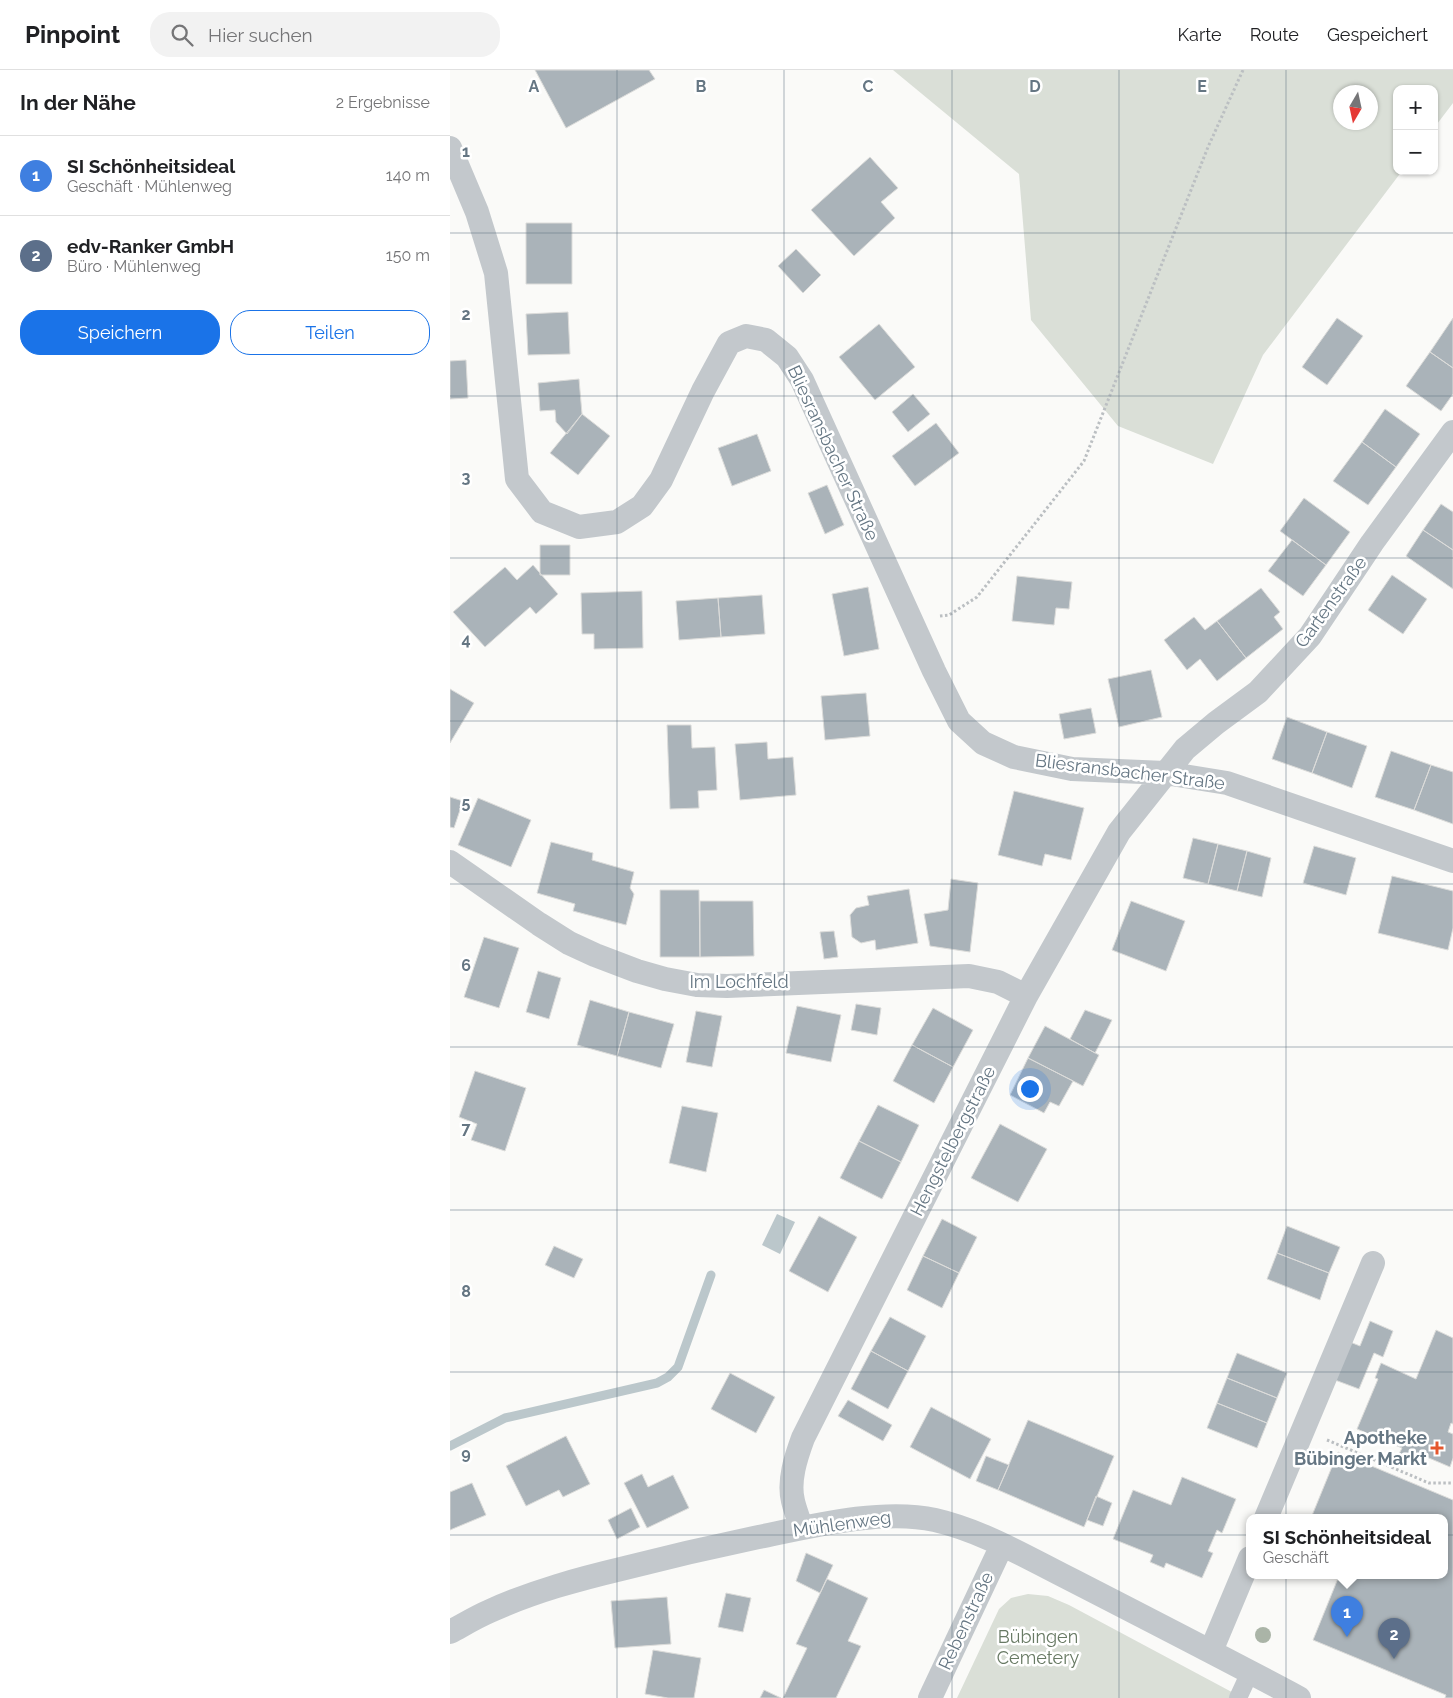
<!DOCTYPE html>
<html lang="de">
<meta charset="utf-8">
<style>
body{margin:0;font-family:Raleway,sans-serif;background:#f2f2f2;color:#202124}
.controls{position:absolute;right:15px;top:15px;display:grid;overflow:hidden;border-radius:10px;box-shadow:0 1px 4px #0004}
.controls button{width:45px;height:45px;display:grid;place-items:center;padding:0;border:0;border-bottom:1px solid #e0e0e0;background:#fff;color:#202124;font:25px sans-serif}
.compass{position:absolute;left:883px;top:15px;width:45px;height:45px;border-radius:50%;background:#fff;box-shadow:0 1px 4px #0004;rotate:189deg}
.you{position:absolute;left:579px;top:1018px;width:18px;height:18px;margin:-12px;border:4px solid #fff;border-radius:50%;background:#1a73e8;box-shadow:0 0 0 8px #1a73e833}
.badge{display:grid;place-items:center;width:32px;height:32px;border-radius:50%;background:#1a73e8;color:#fff;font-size:16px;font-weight:700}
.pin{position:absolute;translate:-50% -41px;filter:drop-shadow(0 1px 2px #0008)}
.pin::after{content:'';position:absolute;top:26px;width:18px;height:15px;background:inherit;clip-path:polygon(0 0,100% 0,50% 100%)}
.popup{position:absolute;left:796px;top:1444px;width:202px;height:65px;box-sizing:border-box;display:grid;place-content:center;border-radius:10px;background:#fff;filter:drop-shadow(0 1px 4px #0005);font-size:16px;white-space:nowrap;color:#757577}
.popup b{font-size:19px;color:#202124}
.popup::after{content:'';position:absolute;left:50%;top:100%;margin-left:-10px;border:10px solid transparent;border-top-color:#fff}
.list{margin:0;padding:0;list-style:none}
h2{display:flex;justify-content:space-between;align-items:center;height:65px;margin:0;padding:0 20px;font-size:21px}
h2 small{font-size:16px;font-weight:400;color:#757577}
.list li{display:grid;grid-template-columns:32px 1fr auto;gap:15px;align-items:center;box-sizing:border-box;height:80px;padding:0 20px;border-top:1px solid #e0e0e0}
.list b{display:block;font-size:19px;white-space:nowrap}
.list p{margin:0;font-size:16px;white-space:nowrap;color:#757577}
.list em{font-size:16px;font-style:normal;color:#757577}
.actions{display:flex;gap:10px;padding:15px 20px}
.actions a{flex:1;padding:11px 0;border:1px solid #1a73e8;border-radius:20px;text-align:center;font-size:18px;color:#1a73e8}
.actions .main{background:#1a73e8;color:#fff}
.icon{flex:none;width:28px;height:28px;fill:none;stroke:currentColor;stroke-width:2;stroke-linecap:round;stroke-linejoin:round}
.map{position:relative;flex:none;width:1003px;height:1628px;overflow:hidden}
header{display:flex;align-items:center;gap:30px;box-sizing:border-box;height:70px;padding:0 25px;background:#fff;border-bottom:1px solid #e0e0e0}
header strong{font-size:24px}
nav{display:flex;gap:28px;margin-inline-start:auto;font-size:18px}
.search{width:350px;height:45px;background:#f2f2f2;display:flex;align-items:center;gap:12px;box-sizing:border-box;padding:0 18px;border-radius:20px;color:#757577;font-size:19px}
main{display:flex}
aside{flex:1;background:#fff}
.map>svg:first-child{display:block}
.green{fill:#dadfd7;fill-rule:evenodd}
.water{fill:#bbc7cb}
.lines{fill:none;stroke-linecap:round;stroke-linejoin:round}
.stream{stroke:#bbc7cb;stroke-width:9}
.building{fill:#aab3b9;stroke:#dcdcda}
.path{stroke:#bbbfc2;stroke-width:3;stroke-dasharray:2.5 2.5;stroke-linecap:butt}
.pedestrian{stroke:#c3c8cc;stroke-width:18}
.minor{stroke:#c3c8cc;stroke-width:24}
.tree{fill:#aab4a7}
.grid{fill:none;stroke:#657683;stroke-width:1;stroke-opacity:0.55}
.poi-dot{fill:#e4572e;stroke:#fff;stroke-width:2}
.labels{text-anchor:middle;stroke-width:5;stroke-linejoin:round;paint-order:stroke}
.street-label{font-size:18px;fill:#657683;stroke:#fff}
.poi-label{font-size:18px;font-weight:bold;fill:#657683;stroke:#fff;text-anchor:end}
.park-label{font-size:18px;fill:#687a64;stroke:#fff}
.grid-label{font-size:16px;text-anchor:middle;font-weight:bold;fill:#657683;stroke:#fff;stroke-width:5;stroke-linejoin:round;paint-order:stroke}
</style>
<header>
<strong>Pinpoint</strong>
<div class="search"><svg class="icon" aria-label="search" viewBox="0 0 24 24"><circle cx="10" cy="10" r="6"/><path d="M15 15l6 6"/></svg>Hier suchen</div>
<nav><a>Karte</a><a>Route</a><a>Gespeichert</a></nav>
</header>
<main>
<aside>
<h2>In der Nähe<small>2 Ergebnisse</small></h2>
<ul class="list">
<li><span class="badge" style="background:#3f7fe0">1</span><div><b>SI Schönheitsideal</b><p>Geschäft · Mühlenweg</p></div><em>140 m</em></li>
<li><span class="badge" style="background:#5c6f8a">2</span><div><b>edv-Ranker GmbH</b><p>Büro · Mühlenweg</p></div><em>150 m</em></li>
</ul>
<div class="actions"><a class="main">Speichern</a><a>Teilen</a></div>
</aside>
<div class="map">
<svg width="1003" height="1628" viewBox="0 0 1003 1628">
<rect width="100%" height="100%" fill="#fafaf8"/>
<path class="green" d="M443,0H1003V33L984,58V19H947V101H952L813,285L763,394L668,356L581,250L569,104ZM891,22H921V52H891Z
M578,1524L598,1526L619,1535L793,1628H507L549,1539L561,1528Z"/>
<path class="water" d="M327,1144L345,1152L330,1184L312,1175Z"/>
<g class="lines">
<path class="stream" d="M0,1376L55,1348L207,1313L218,1307L228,1297L261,1205"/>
</g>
<path class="building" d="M85,0H199L205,9L116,58Z
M420,87L448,118L431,132L445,148L404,186L361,140Z
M76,153H122V214H76Z
M346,179L371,205L353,223L328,196Z
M118,242L120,284L78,285L76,244Z
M887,248L913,266L877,315L852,297Z
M1003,248V298L980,282Z
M429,254L465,297L425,330L389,287Z
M980,282L1003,298V324L991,341L956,316Z
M16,290L18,328L0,329V291Z
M129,309L132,344L117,364L106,352L105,340L90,341L88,313Z
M463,324L480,344L458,362L442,342Z
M935,339L970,364L946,397L912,372Z
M132,344L160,366L128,405L100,383Z
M486,353L509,383L465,416L442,386Z
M307,364L321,401L282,416L268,378Z
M912,372L946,397L918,435L883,411Z
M377,415L394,455L375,464L358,423Z
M854,428L900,462L876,495L830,461Z
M991,434L1003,442V480L973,460Z
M973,460L1003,480V519L956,486Z
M842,470L876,495L853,526L818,501Z
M90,475H120V505H90Z
M83,495L108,524L86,544L80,537L35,577L3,542L55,497L67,510Z
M942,505L977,529L953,564L918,540Z
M567,506L622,512L619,539L606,538L604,555L562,551Z
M418,517L429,579L394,586L382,524Z
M811,518L830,542L824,547L833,559L796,588L767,551Z
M192,521L193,578L144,579V564H132L131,523Z
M312,525L315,564L271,567L268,528Z
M268,528L271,567L229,570L226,531Z
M744,547L755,560L767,551L796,588L767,611L750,589L737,600L714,570Z
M701,600L712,647L669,657L658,609Z
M0,619L24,633L0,673Z
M416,623L420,666L375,670L371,626Z
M641,638L646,663L614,669L609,644Z
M837,647L877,662L862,703L822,689Z
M217,655H241L242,678L265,677L267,720L248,721L249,738L220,739Z
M877,662L917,676L902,718L862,703Z
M317,672L318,689L343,687L346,725L290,730L285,674Z
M941,681L981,695L964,740L925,727Z
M981,695L1003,702V754L964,740Z
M564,721L634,738L621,790L595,784L592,796L548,785Z
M0,727L13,731L4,758L0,757Z
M28,728L81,750L61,797L8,775Z
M743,768L768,774L758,814L733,808Z
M101,772L143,783L142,790L184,802L180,818L184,824L176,855L123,841L125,834L87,823Z
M768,774L797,781L787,821L758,814Z
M864,776L906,788L896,825L853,813Z
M797,781L821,788L812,827L787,821Z
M942,806L1003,821V858L998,880L928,863Z
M501,809L528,813L520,882L480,876L474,844L498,840Z
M459,819L468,873L426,880L425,870L411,873L402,867L400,845L406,838L419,835L417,826Z
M210,820H249L250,887H210Z
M250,831H303L304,886L250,887Z
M681,831L735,851L716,901L662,880Z
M384,861L388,887L374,889L370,862Z
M34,867L69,878L49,938L14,927Z
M88,901L111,908L99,949L76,942Z
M140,930L179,942L167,986L127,975Z
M406,934L431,938L427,965L401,960Z
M347,936L391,945L381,992L336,983Z
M483,938L523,960L503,997L462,975Z
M635,940L662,950L645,983L620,969Z
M246,941L272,946L262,997L236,992Z
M179,942L224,954L211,998L167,986Z
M595,956L649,985L633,1016L578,988Z
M462,975L503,997L484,1033L443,1011Z
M578,988L623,1011L609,1036L600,1032L594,1043L560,1025Z
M25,1001L76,1018L55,1081L21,1070L27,1054L9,1047Z
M428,1035L469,1055L451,1092L409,1071Z
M232,1036L268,1043L256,1102L219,1093Z
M550,1054L597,1079L568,1132L521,1108Z
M409,1071L451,1092L432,1129L390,1108Z
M369,1146L407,1167L378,1222L339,1201Z
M492,1149L527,1167L509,1203L473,1186Z
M837,1156L890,1177L879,1203L827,1183Z
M104,1176L133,1189L124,1208L95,1195Z
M827,1183L879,1203L870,1230L817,1209Z
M473,1186L509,1203L492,1238L457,1220Z
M440,1247L476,1266L458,1301L421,1281Z
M920,1251L943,1261L933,1287L924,1283L909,1319L885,1310L900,1272L910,1276Z
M986,1260L1003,1268V1354L1001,1353L998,1362L1003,1364V1388L1000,1397L972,1385L969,1393L949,1384L952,1378L907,1359L928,1309L925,1308L931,1293L966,1309Z
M421,1281L458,1301L438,1339L401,1319Z
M787,1283L837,1303L827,1328L777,1308Z
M280,1303L325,1327L306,1363L261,1339Z
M777,1308L827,1328L817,1353L767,1333Z
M398,1330L442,1355L433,1371L388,1346Z
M767,1333L817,1353L807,1378L757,1358Z
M481,1337L541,1369L520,1409L460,1377Z
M578,1350L664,1386L634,1457L548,1420Z
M116,1366L140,1414L113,1427L109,1420L76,1436L56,1396Z
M888,1382L1003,1430V1628H995L996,1625L863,1570L889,1506H994V1448H861Z
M536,1386L559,1395L548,1420L526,1411Z
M192,1404L198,1417L223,1405L239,1438L197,1458L174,1413Z
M732,1407L786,1429L772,1463L767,1460L758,1481L763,1483L752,1508L716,1493L714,1498L700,1492L703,1485L663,1469L683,1420L721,1435Z
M22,1413L36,1445L0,1460V1422Z
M646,1426L662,1433L653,1456L637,1450Z
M181,1438L190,1457L167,1469L158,1450Z
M356,1483L383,1495L370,1523L346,1511Z
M377,1509L418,1528L398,1571L411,1576L386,1628H333L357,1578L346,1574Z
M276,1523L301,1528L293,1562L268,1557Z
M217,1527L221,1574L165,1578L161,1531Z
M203,1580L251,1588L244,1628H218L195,1624Z
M314,1620L331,1628H310Z"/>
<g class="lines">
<path class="path" d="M490,546L499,545L527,527L634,391L758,77L793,0
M877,1370L979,1413H1003"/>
<path class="pedestrian" d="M788,1628L800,1602"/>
<path class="minor" d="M0,78L27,142L46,203L67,409L92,442L129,457L167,452L192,436L211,410L253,321L279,273L296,266L316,270L337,287L352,310L484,601L509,651L533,673L564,687L622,699L715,703L777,713L1003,791
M0,792L89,854L119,873L145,885L187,901L215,909L247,915L277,916L519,906L548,912L576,926
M816,1448L923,1193
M351,1458C349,1449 345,1440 343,1431C338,1411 346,1387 353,1368L576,926L669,762L735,679L766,653L808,622L860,566L922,473L1003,362
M0,1562C13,1555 26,1547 40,1541C84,1521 129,1509 175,1498C218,1487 261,1477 304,1468C358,1457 431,1438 485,1450C533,1461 578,1488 622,1510C698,1549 774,1588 849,1628
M761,1581L800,1488
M480,1628L552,1475"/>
</g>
<circle class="tree" cx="813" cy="1565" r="8"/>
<path class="grid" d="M167,0V1628M334,0V1628M502,0V1628M669,0V1628M836,0V1628M0,163H1003M0,326H1003M0,488H1003M0,651H1003M0,814H1003M0,977H1003M0,1140H1003M0,1302H1003M0,1465H1003"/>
<path class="poi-dot" d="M984.5 1370.5h5v5h5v5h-5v5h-5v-5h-5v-5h5z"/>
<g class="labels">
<g class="street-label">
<text transform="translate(383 383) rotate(65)" y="6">Bliesransbacher Straße</text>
<text transform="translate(881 532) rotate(-54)" y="6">Gartenstraße</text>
<text transform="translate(680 702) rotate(7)" y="6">Bliesransbacher Straße</text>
<text x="289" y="918">Im Lochfeld</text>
<text transform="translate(503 1071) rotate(-63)" y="6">Hengstelbergstraße</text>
<text transform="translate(392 1454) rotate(-8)" y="6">Mühlenweg</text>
<text transform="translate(516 1551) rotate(-65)" y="6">Rebenstraße</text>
</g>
<g class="poi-label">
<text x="977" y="1374">Apotheke<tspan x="977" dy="21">Bübinger Markt</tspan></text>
</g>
<g class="park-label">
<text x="588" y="1573">Bübingen<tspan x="588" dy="21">Cemetery</tspan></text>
</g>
</g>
<g class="grid-label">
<text x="84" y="22">A</text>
<text x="251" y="22">B</text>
<text x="418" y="22">C</text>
<text x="585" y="22">D</text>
<text x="752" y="22">E</text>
<text x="16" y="87">1</text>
<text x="16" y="250">2</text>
<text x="16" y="413">3</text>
<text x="16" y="575">4</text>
<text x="16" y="738">5</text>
<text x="16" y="901">6</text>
<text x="16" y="1064">7</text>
<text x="16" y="1227">8</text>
<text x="16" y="1389">9</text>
</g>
</svg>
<div class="controls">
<button>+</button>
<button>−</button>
</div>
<svg class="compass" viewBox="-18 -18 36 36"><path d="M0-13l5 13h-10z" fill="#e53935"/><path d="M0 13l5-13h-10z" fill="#757577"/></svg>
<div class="you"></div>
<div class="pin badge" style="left:897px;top:1567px;background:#3f7fe0">1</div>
<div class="popup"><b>SI Schönheitsideal</b>Geschäft</div>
<div class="pin badge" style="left:944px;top:1589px;background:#5c6f8a">2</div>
</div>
</main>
